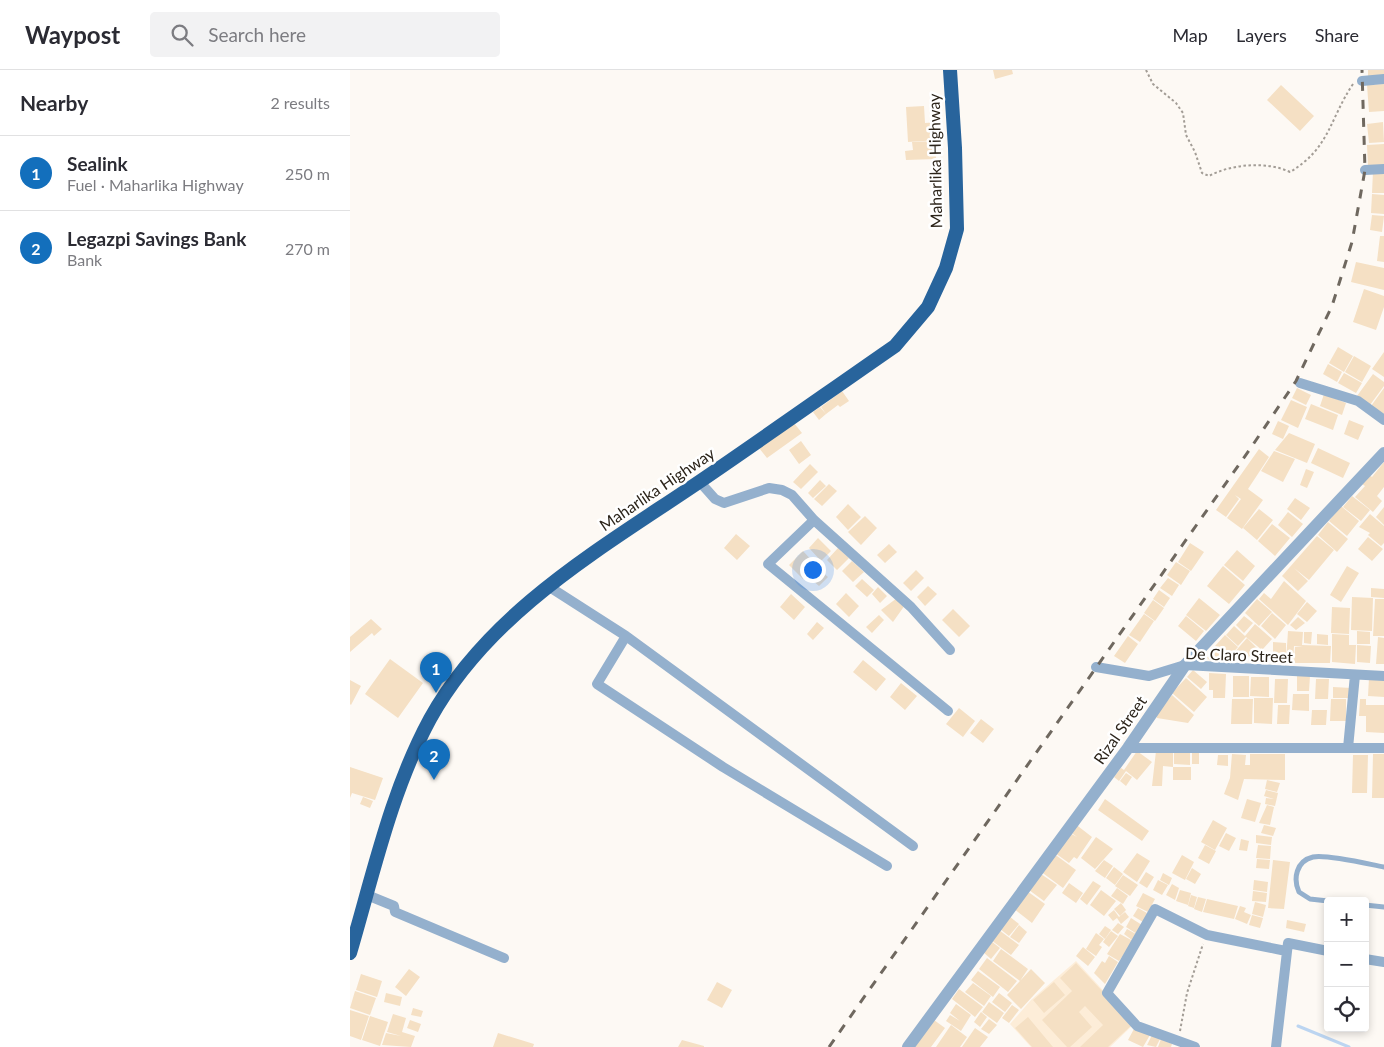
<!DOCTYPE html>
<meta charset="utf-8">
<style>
body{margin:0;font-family:Lato,sans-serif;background:#f2f2f3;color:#2b2b33}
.controls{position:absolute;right:15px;bottom:15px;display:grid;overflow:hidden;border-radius:5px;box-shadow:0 2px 8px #0003}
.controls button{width:45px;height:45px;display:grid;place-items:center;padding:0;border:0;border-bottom:1px solid #e1e1e2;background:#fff;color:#2b2b33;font:25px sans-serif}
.you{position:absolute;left:462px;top:499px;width:18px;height:18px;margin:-12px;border:4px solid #fff;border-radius:50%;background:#1a73e8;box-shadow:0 0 0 8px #1a73e833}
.badge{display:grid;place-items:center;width:32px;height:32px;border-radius:50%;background:#136fbc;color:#fff;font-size:16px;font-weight:700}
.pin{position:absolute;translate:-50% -41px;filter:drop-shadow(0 1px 2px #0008)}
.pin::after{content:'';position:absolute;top:26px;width:18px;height:15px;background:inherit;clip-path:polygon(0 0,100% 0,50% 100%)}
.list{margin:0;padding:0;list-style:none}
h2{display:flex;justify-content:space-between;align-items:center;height:65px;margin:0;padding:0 20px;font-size:21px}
h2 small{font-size:16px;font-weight:400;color:#7c7c81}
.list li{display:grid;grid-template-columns:32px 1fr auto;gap:15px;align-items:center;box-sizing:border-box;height:75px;padding:0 20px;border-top:1px solid #e1e1e2}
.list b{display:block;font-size:19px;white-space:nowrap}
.list p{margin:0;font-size:16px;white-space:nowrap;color:#7c7c81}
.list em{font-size:16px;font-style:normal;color:#7c7c81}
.icon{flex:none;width:28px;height:28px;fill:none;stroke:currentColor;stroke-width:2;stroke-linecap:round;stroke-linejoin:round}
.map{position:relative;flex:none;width:1034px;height:977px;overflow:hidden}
header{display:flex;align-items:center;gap:30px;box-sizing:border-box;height:70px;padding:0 25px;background:#fff;border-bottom:1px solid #e1e1e2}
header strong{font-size:24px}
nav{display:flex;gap:28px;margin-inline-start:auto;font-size:18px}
.search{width:350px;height:45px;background:#f2f2f3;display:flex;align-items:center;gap:12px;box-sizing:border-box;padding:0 18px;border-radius:5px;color:#7c7c81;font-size:19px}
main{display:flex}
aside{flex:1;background:#fff}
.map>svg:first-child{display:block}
.built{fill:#fdedd8}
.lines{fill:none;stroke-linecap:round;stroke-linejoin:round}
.stream{stroke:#bcd5f1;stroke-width:3}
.building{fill:#f5e0c4}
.path{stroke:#a39d96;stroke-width:2;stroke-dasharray:2.5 2.5;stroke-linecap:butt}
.service{stroke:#94b0cd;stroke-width:5}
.minor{stroke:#94b0cd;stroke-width:10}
.tertiary{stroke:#94b0cd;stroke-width:12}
.trunk{stroke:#28649c;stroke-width:14}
.rail{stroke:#6f685f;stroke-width:3;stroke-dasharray:9 9;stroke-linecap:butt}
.labels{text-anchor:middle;stroke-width:5;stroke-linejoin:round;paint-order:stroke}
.street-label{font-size:16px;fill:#2c241a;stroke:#fff}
</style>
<header>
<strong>Waypost</strong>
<div class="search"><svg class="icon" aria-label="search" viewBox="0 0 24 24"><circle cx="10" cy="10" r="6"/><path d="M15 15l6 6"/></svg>Search here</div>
<nav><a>Map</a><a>Layers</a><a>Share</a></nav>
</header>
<main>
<aside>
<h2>Nearby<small>2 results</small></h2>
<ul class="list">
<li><span class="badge">1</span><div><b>Sealink</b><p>Fuel · Maharlika Highway</p></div><em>250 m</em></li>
<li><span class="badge">2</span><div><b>Legazpi Savings Bank</b><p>Bank</p></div><em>270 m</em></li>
</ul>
</aside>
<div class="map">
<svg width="1034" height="977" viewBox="0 0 1034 977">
<rect width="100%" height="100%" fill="#fdf9f4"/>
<path class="built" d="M726,891L784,954L760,977H681L660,954L681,930Z"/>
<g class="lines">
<path class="stream" d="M948,956L999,977"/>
</g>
<path class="building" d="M643,0H662L663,4L645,9Z
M1018,0H1034V6H1018Z
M1034,14V41L1019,42L1017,15Z
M931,15L964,46L950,61L917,30Z
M574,36L575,53L589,52V70L558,72L556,37Z
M1033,52L1034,72L1019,73L1017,54Z
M585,71L586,89L556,90L555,81L563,80L562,72Z
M1034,74V95L1018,96L1017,75Z
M1023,101H1034V123H1022Z
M1022,124L1034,125V144L1021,143Z
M1022,145L1034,146L1032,162L1020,160Z
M1030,166H1034V192L1027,191Z
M1006,192L1034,198V220L1001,212Z
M1014,219L1034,226V237L1026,260L1003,252Z
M988,277L1003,286L994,302L979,293Z
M1034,282V307L1022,299Z
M1004,286L1021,296L1012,312L995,302Z
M978,294L992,302L987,312L973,304Z
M994,303L1012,313L1006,323L988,313Z
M1023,304L1034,312V316L1020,335L1007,326Z
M947,318L961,325L956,335L942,328Z
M1034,318V345L1021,336Z
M492,321L499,331L490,337L488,335L476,344L471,337Z
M974,324L996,333L992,345L970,336Z
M941,330L957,337L948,358L931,350Z
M961,334L988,345L983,360L955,349Z
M470,337L476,344L469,350L463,342Z
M999,350L1014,356L1008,370L994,364Z
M928,351L939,356L933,369L922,364Z
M444,353L452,363L417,388L409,378Z
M939,363L965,374L957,393L925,380Z
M451,371L461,385L449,394L439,380Z
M968,378L1000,393L993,408L961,393Z
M909,379L919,387L898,419L913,430L892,459L877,448L891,429L885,425L889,429L876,447L866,440Z
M924,381L945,389L933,412L911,401Z
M1034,392V417L1027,426L1032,431L1023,442L1005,427L1015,416L1012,414L1019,405L1022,407Z
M460,394L468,402L451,419L443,412Z
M956,399L964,402L957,418L950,415Z
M470,410L476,416L463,428L458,423Z
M479,414L487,421L472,436L464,429Z
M1002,426L1020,440L1011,451L993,437Z
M945,428L960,438L951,450L937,439Z
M498,434L511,447L498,460L486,447Z
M991,436L1009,451L997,466L979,451Z
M1034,437V455L1026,447Z
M909,439L923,450L907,470L893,458Z
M938,442L953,454L942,467L928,455Z
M1020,444L1034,456V473L1031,476L1018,465L1020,463L1009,457Z
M515,446L527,458L511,475L498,462Z
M978,452L998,469L987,482L968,465Z
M922,454L940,468L925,486L908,471Z
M386,464L400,476L387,490L374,478Z
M967,466L984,480L959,510L944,498L958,511L948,521L932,506Z
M1018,467L1033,479L1022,491L1008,479Z
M468,468L481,481L471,491L459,478Z
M840,473L854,482L841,501L828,492Z
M539,474L547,482L535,493L527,485Z
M488,478L499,488L487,500L477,490Z
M887,480L905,496L893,511L874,495Z
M453,481L466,495L453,509L439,495Z
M502,491L514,502L503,512L492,501Z
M826,492L840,501L831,515L817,505Z
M873,496L895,515L879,534L857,516Z
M997,496L1009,503L991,532L980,525Z
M566,500L574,508L561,521L553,513Z
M471,501L478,507L469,516L462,510Z
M818,508L829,515L822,526L810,518Z
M512,509L524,520L517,527L505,516Z
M934,511L956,531L938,555L909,529L914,523L921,529Z
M578,516L587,524L575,536L567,527Z
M528,517L537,526L530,533L522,524Z
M1021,518L1034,519V528L1021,527Z
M809,520L820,528L814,537L803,529Z
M496,523L509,536L499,547L486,534Z
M441,524L455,537L444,550L430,537Z
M1002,527L1023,528L1022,561L1001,560Z
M547,528L555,535L543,552L531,540Z
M849,528L870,545L856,561L836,545Z
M907,529L922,542L909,556L895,543Z
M1025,529H1034V566H1023Z
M803,530L814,538L805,551L794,543Z
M957,532L967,541L957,552L947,544Z
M982,537L1000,538L999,564L981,563Z
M603,539L620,556L609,567L592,550Z
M922,543L936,555L925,569L911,556Z
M794,544L804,551L790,572L779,565Z
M529,545L534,550L522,563L516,557Z
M836,546L854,561L846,571L828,556Z
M894,546L903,553L894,563L886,555Z
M948,547L955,553L946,560L940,555Z
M21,549L32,559L24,566L22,563L0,582V567Z
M467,552L474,558L463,570L457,564Z
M905,554L922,569L912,580L896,567L888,576L876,565L884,556L895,566Z
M938,561L953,562L952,575L981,576L980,593H944L945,577H953L944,576L943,592L936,591Z
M1007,561L1020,562V574H1007Z
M954,562H962L961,574L954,573Z
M967,564L978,565V575L967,574Z
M982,564L999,565V575H1006L1005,594L982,592Z
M875,565L888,577L879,587L865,576Z
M778,566L788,574L775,593L764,586Z
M1028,567L1034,568V594H1026Z
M897,568L907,578L892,594L882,585Z
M923,572L936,573V591L923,590Z
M1007,575L1021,576L1020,593L1007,592Z
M866,578L878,590L875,593H863L857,588Z
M40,589L73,613L48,648L15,624Z
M513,590L536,609L526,621L503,602Z
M843,600L857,612L851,619L837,607Z
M859,603L876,604L875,628H863V620H859Z
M883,606H899V627H883Z
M947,606H960L959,621H947Z
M901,607H919V627L900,626Z
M836,608L857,627L844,642L822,623Z
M1019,608L1034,609V627L1018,626Z
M925,609H938L937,633H924Z
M966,609H979L978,629H965Z
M0,610L11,616L1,635L0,634Z
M551,613L567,626L555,640L540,627Z
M983,617L1002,618V628H983Z
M943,624H959V641L942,640Z
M822,625L844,645L838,653L807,648L806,645Z
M904,628H923L922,654L904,653Z
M882,629H903L902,654H881Z
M981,629H996V651H980Z
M1010,629H1016V635H1034V663L1016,662V646H1009Z
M928,635H940L939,654H927Z
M609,638L625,651L613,667L596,654Z
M962,640H977L976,655H961Z
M631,649L644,659L633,673L620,663Z
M787,681L802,692L787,710L776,701L769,711L764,707L771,698L774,700Z
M806,681H823V697L813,696L812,716H802Z
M824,682H840V695L824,694Z
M842,683H849V694H842Z
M882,684L896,685L895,695H900V684H935V710L894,709L888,730L874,724L880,708Z
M1023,684H1034V728H1022Z
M868,685H878V696L867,695Z
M1003,685H1018L1017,723H1002Z
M0,697L33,708L25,730L2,723L0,728Z
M823,697H841V710H823Z
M776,703L782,707L776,716L770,711Z
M917,710L930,713L927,722L915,719Z
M916,720L928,723L925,736L915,734L916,728L924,729L914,726Z
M13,727L23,731L20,738L10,734Z
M755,729L799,761L792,771L748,740Z
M897,729L911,733L905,752L891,748Z
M917,735L924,737L920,755L909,753Z
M863,750L877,758L865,780L851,772Z
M724,753L742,767L727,789L724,787L719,793L705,783L718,762L727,767L719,761Z
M914,755L926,758L923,766L911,763Z
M876,763L886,768L879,781L869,776Z
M906,765L922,767L921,775L906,773Z
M746,767L763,779L745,799L731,788Z
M891,769L899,771L897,781L889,780Z
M855,775L866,781L859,794L848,788Z
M908,775L921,776L920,789L906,788Z
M703,783L726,800L713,818L690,801Z
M787,783L800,791L787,812L773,802Z
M832,785L844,792L835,810L822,803Z
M907,789L920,790L919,799L906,798Z
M754,790L763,796L755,808L745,801Z
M923,790L940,792L934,839L918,838Z
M764,797L773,804L765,815L756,808Z
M842,798L851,804L845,814L836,809Z
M796,802L804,807L797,818L789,813Z
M813,803L822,808L819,815L810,810Z
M691,804L707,815L694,831L679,820Z
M773,805L788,815L780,826L765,816Z
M808,810L818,815L812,825L803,820Z
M904,810L918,812L917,822L903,820Z
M743,811L751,816L737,835L730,829Z
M719,813L733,823L726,833L712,823Z
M822,814L829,818L825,830L816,825Z
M767,818L778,826L773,834L761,826Z
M751,820L766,831L754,846L740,835Z
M830,820L841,823L838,835L826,831Z
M677,821L695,834L682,853L664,839Z
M903,821L917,823L916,832L902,831Z
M793,823L805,829L798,842L786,836Z
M841,825L847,827L844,838L838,836Z
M848,827L856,829L852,842L844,839Z
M857,829L888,836L884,849L853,842Z
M905,832L916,835L913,847L902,844Z
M771,833L776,840L770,846L764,839Z
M890,836L896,838L894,842L901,845L897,854L885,849Z
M788,838L797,843L793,852L783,846Z
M764,840L769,847L775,842L779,847L771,854L767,848L763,851L758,845Z
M902,845L913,848L910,858L899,855Z
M659,846L669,854L659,866L650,859Z
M781,848L792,855L787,864L776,857Z
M937,850L956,854L954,862L936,858Z
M768,853L774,857L768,864L762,860Z
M669,855L677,862L669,873L660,867Z
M755,856L761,860L755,869L749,864Z
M777,859L786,864L782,870L774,864Z
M649,860L669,875L661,885L641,870Z
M761,861L768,866L759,877L753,872Z
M746,863L754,869L749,875L752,877L746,886L736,879Z
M770,864L783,871L769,891L757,884Z
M641,871L650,878L641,889L633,882Z
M733,877L745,887L738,896L726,886Z
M651,879L678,899L670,911L643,891Z
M759,886L768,892L755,914L744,903L752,891L755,893Z
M637,888L667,911L658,922L629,899Z
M726,893L783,954L758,977H730L753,955L735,936L729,942L742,957L720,977H717L692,950L722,921L710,908Z
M59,899L70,907L56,926L45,917Z
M681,899L695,913L671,939L657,925Z
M628,901L650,917L643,927L621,910Z
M11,904L32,911L27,927L6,920Z
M367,912L382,920L372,938L357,930Z
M704,912L715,925L694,943L683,930Z
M623,913L641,926L634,936L615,922Z
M609,919L633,937L625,947L602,929Z
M5,921L26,928L20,945L0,938Z
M36,923L52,927L50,936L34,932Z
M649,923L662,933L655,942L642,932Z
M639,932L654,943L647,953L632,942Z
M606,934L621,945L611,961L596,951L600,945L610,951L600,943Z
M662,935L669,940L659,953L652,948Z
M63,938L73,941L71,947L61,945Z
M0,940L19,946L11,970L0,966Z
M631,942L637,947L630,957L624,952Z
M43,944L56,948L52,962L65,966L61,977L32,975L36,963L51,966L37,962Z
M20,946L38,952L30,976L12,970Z
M678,947L703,977H682L665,958Z
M639,949L647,955L639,964L631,959Z
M60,950L71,954L68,962L57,958Z
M584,950L595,958L581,977H565Z
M601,955L617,967L610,977H586Z
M785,957L800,965L793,977L778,970Z
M625,958L638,967L630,977H612Z
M148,963L184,974L183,977H143Z
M802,965L810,969L806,977L797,975Z
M811,969L822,974L821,977H808Z
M332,970L354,976V977H328Z"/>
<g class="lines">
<path class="path" d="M796,0L803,14L826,33L833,43L836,65L845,82L852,103L859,106C881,94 917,91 940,102C980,78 979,50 1003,14
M830,961L837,923L853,874"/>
<path class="service" d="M978,831L960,829L949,822C943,809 946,791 963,787C977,784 1018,794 1034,797
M1015,835L1034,837"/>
<path class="minor" d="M1012,11L1034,9
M1015,100L1034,99
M950,313L1008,331L1034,350
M349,411L365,429L374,433L419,418L432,420L442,425L464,450L561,537L600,580
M464,450L418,494L598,641
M198,516L276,566L563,776
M276,566L247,614L373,697L537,796
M746,597L799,606L835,595L1034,606
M778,678H1034
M998,678L1005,605
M17,825L44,836L45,842L154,888
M1015,889L1034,892
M845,977L787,956L757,923L805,839L857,865L936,881
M926,977L938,873L978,881"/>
<path class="tertiary" d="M558,977L778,678L835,595L1034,383"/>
<path class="trunk" d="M0,883C23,805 41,721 80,649C139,542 250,479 349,412C415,367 480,321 545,276L578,237L596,198L607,159L605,78L600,0"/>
<path class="rail" d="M479,977L900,379L946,311L982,236L1002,172L1015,100L1012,0"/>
</g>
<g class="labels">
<g class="street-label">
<text transform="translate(585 91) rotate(-91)" y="6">Maharlika Highway</text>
<text transform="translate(307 419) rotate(-34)" y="6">Maharlika Highway</text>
<text transform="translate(889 585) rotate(2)" y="6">De Claro Street</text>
<text transform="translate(770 660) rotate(-55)" y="6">Rizal Street</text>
</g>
</g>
</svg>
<div class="controls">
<button>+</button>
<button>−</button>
<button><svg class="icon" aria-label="locate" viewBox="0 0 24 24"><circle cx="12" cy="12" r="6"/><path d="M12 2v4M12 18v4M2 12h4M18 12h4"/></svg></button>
</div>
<div class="you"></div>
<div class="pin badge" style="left:86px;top:623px">1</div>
<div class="pin badge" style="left:84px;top:710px">2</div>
</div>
</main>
